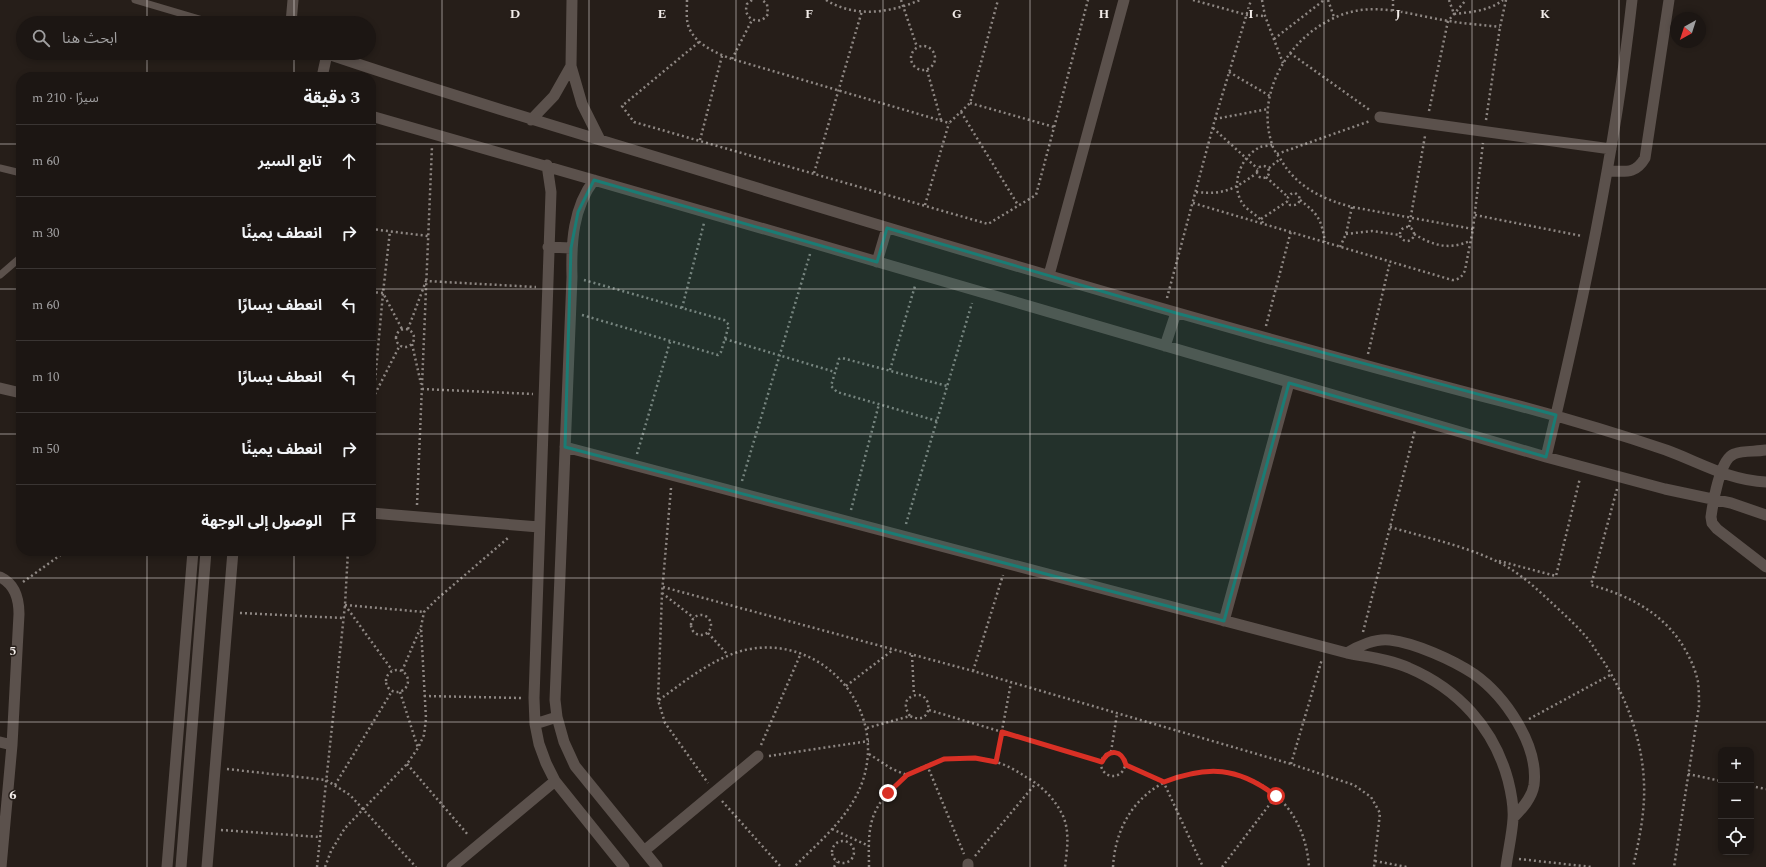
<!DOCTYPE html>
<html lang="ar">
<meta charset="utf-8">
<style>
body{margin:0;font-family:Spectral,"Noto Sans Arabic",serif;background:#292321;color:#f1f3f6;direction:rtl}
.controls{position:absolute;right:12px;bottom:12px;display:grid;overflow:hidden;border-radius:8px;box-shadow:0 2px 6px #0003}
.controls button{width:36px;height:36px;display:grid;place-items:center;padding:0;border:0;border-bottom:1px solid #3a3533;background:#1c1613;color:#f1f3f6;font:20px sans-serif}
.compass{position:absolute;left:1670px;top:12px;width:36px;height:36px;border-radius:50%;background:#1c1613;box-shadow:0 2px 6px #0003;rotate:219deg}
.stop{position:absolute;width:12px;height:12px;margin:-9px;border:3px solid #d93025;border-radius:50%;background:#fff}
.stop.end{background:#d93025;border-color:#fff;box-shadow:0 1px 4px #0008}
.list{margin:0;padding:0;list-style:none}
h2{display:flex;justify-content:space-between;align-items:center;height:52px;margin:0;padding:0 16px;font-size:17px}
h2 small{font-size:13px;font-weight:400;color:#a09fa0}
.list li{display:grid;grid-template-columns:26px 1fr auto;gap:12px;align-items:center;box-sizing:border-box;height:72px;padding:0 16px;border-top:1px solid #3a3533}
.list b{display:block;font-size:15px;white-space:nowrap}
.list em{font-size:13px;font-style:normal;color:#a09fa0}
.icon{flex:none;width:22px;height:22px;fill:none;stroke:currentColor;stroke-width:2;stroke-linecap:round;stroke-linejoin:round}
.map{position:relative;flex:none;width:1766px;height:867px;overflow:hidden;direction:ltr}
.search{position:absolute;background:#1c1613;box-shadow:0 2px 6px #0003;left:16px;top:16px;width:360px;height:44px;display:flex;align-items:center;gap:10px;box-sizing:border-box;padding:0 14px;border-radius:22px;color:#a09fa0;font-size:15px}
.panel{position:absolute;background:#1c1613;box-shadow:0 2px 6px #0003;left:16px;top:72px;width:360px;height:484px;border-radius:16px;direction:rtl}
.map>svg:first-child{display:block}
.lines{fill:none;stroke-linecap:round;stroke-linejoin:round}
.path{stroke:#8e8783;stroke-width:2.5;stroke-dasharray:2 3;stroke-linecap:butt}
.service{stroke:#5b514c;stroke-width:7}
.minor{stroke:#5b514c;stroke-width:11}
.route{stroke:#d93025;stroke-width:5}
.marked{fill:#1a7c74;fill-opacity:0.2;stroke:#1a7c74;stroke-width:3;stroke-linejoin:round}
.grid{fill:none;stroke:#f2ece9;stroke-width:1;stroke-opacity:0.55}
.grid-label{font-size:13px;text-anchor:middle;font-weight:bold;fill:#f2ece9;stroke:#261e19;stroke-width:3;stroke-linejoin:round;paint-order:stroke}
</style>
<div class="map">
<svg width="1766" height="867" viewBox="0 0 1766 867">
<rect width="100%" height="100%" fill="#261e19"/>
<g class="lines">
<path class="path" d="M687,0C687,8 686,18 688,25C694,44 716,53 732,59L949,123L970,103L998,0
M752,0L747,4C742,19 760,27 768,14L767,4L762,0
M826,0C855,18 890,13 920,0
M901,0L917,47
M1193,0L1247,15L1265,16
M1262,0L1265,16L1283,63
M1328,0L1334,17
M1449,0L1454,14C1471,12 1489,11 1503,0
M1393,11V0
M1274,39L1324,0
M699,42L622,106L634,122L988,224L1036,195L1088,0
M911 58a12 12 0 1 1 24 0a12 12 0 1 1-24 0Z
M1290,53L1371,111
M732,59L752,20
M927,70L941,120
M1229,72L1270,96
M970,103L1054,127
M1429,111L1448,21L1466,0
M961,112L1018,205
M1215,119L1268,109
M1486,120L1500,27L1506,0
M1213,128L1258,169
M700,140L722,56
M1277,154L1370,121
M1257 172a6 6 0 1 1 12 0a6 6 0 1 1-12 0Z
M1269,168L1280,159
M814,173L862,11
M1266,177L1288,197
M1196,192C1225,195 1234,189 1257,173
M1300,200C1319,215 1321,219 1325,242
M1193,203L1452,280C1459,280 1463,276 1465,270L1473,229L1483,143
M925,205L949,123
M1475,215L1582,236
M1261,219L1288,201V197L1291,194L1295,193L1299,196C1301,203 1297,206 1290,205L1288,201
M1263,223C1259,215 1246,211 1241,201C1231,182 1241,157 1260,147C1263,146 1268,146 1272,145
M1400 234a7 7 0 1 1 14 0a7 7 0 1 1-14 0Z
M1409,227L1425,136
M371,229L428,236
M1473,229L1352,207C1322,199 1297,187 1281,160C1278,155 1273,150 1272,144C1254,90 1293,31 1344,14C1378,2 1415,16 1449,21C1466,24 1483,25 1500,27
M1346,234L1372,231L1400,235
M1414,234C1434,246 1449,250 1470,241
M1340,247L1346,234L1352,207
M371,292L383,293L402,329
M1167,298L1215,119L1251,0
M682,308L704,223
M582,315L718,355L721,352L729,325L724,320L584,280
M1266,326L1291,231
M408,329L426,281L536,287
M396 338a9 9 0 1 1 18 0a9 9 0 1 1-18 0Z
M725,339L835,372
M412,344L421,384
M1368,354L1390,262
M890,370L915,286
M422,389L533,394
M371,396H374L400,345
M937,421L837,392L831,386L839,359L842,358L947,386
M371,425L383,293L390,231
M637,454L670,342
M742,481L810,254
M671,488L662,593L658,700L665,723L708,783
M1617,489L1591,585C1631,596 1667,615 1687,653C1692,662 1696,672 1698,682C1699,690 1699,698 1699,706L1674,867
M417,505L432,146
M851,510L879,404
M906,524L972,303
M1390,527C1424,537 1461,545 1494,560C1517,570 1536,588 1554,605C1566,616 1578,627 1588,639C1593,645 1597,653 1602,659C1629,701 1646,749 1644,799C1643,822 1638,845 1633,867
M1499,561L1556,576L1580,478
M23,582L66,551
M663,587L973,671L1291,764L1354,785L1371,797L1380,813L1374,867
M662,593L694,618
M345,605L392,670
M345,605L424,612
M240,613L343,618
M691 625a10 10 0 1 1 20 0a10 10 0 1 1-20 0Z
M1363,632L1415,430
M708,633L728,655
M912,655L914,695
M386 681a11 11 0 1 1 22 0a11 11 0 1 1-22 0Z
M402,671L420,629
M973,671L1003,575
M846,686L893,650
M400,692L418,748
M424,696L522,698
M659,700C685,681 713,658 745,650C821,633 887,707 863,780C851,816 820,841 794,867
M929,710L1102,762
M1529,719L1612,674
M867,728L910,716C935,728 933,688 913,696C903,699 905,709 910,716
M761,745L801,653
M1111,752L1117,714
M1101 764a12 12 0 1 1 24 0a12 12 0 1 1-24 0Z
M869,754L892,769L907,775
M769,756L869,741
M996,762L1011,683
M407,764L469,836
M1291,764L1322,659
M927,765L964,854
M1126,765L1164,783L1203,867
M227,769L326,780L350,795L416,867
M1688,774L1721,781
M335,785L392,691
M1751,786L1766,789
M722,801L781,867
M832,829L869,846
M221,830L320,837
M832 852a11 11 0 1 1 22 0a11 11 0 1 1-22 0Z
M975,856L1036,783
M1519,859L1592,867
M1375,861L1407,867
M317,867L345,605L348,551
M325,867L331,851L345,828L407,764L418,748L424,735L426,719L421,627L424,612L437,599L508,538
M834,867L837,862
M869,867C869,848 867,828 876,810C898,768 952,748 996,762C1007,765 1017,771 1026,777C1042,786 1055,799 1063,816C1070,832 1067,850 1065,867
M1113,867C1120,740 1300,739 1309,867
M1222,867L1276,796"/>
<path class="service" d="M135,0L213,23
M0,168L21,173
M0,275L21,257"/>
<path class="minor" d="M572,0L571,66L582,104L600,140
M291,23L293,0
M325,53C454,97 585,135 715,175C968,253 1221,328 1477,395C1541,411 1604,429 1666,450C1699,462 1730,481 1766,482
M322,77L327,54
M371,116L813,243L1546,457L1665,489L1731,503L1766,515
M1380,117L1611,149
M531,120L554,96L571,66
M547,165L551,192L534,698L535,724L539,744L546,763L555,781L624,867
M1607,171C1625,171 1635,175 1645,158L1669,0
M594,180C573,208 571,242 572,277L555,700L557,717L564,742L575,766L657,867
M548,247L571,248
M877,262L887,228
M1049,275L1124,0
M1165,346L1176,313
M0,388L21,393
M565,447L1347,653C1367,657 1390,659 1409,668C1458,689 1494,728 1508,780C1511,792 1514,806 1513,819C1512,835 1508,851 1506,867
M1766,450C1756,452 1744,450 1734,454C1720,459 1713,502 1711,517L1712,523L1717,529L1766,567
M1546,457C1582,307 1615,154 1632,0
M371,513L539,527
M0,577C15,584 19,598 19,614L12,745L1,867
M1224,621L1289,383
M1347,653C1358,646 1376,638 1390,640C1415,643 1453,660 1474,674C1505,696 1539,745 1534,785C1532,798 1522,809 1513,818
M535,724L557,717
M0,742L12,745
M644,851L758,756
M167,867L193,551
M181,867L206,551
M207,867L233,551
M452,867L555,781
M968,867V864"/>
</g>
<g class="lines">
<path class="route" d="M888,793L907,775L944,759L975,758L996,762L1002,732L1102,762C1109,748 1122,750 1126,765L1164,782C1208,765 1238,767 1276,796"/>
</g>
<path class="marked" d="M594,180L877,262L887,228L1176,313L1556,415L1546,457L1289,383L1224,621L565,447L571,248L578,212Z"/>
<path class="grid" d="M147,0V23M294,0V23M442,0V867M589,0V867M736,0V867M883,0V867M1030,0V867M1177,0V867M1324,0V867M1472,0V867M1619,0V867M147,53V77M294,53V77M0,144H21M371,144H1766M0,289H21M371,289H1766M0,434H21M371,434H1766M147,551V867M294,551V867M0,578H1766M0,722H1766"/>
<g class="grid-label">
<text x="515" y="18">D</text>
<text x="662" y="18">E</text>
<text x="809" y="18">F</text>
<text x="957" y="18">G</text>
<text x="1104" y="18">H</text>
<text x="1251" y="18">I</text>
<text x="1398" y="18">J</text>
<text x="1545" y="18">K</text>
<text x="13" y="655">5</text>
<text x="13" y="799">6</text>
</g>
</svg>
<div class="controls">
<button>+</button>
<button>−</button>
<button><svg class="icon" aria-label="locate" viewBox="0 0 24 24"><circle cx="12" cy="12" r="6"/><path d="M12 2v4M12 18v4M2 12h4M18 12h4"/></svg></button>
</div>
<svg class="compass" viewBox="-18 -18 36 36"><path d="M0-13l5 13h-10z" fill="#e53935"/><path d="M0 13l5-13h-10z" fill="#a09fa0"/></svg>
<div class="stop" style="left:1276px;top:796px"></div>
<div class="stop end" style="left:888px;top:793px"></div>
<div class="search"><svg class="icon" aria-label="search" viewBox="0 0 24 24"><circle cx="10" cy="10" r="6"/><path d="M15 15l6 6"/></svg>ابحث هنا</div>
<section class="panel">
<h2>3 دقيقة<small>سيرًا · 210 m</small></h2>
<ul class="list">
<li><svg class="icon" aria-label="ahead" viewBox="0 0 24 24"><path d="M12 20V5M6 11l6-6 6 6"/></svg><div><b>تابع السير</b></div><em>60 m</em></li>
<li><svg class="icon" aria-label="right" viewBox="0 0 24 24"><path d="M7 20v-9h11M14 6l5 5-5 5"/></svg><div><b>انعطف يمينًا</b></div><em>30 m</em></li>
<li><svg class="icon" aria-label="left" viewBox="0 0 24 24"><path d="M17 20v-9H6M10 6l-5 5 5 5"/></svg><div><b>انعطف يسارًا</b></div><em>60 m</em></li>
<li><svg class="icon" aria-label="left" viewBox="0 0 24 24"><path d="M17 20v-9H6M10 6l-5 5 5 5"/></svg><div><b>انعطف يسارًا</b></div><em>10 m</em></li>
<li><svg class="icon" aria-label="right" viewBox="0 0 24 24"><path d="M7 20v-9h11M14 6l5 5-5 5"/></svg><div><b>انعطف يمينًا</b></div><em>50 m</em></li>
<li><svg class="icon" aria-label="arrive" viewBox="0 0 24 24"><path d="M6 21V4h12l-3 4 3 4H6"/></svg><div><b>الوصول إلى الوجهة</b></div></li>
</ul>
</section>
</div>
